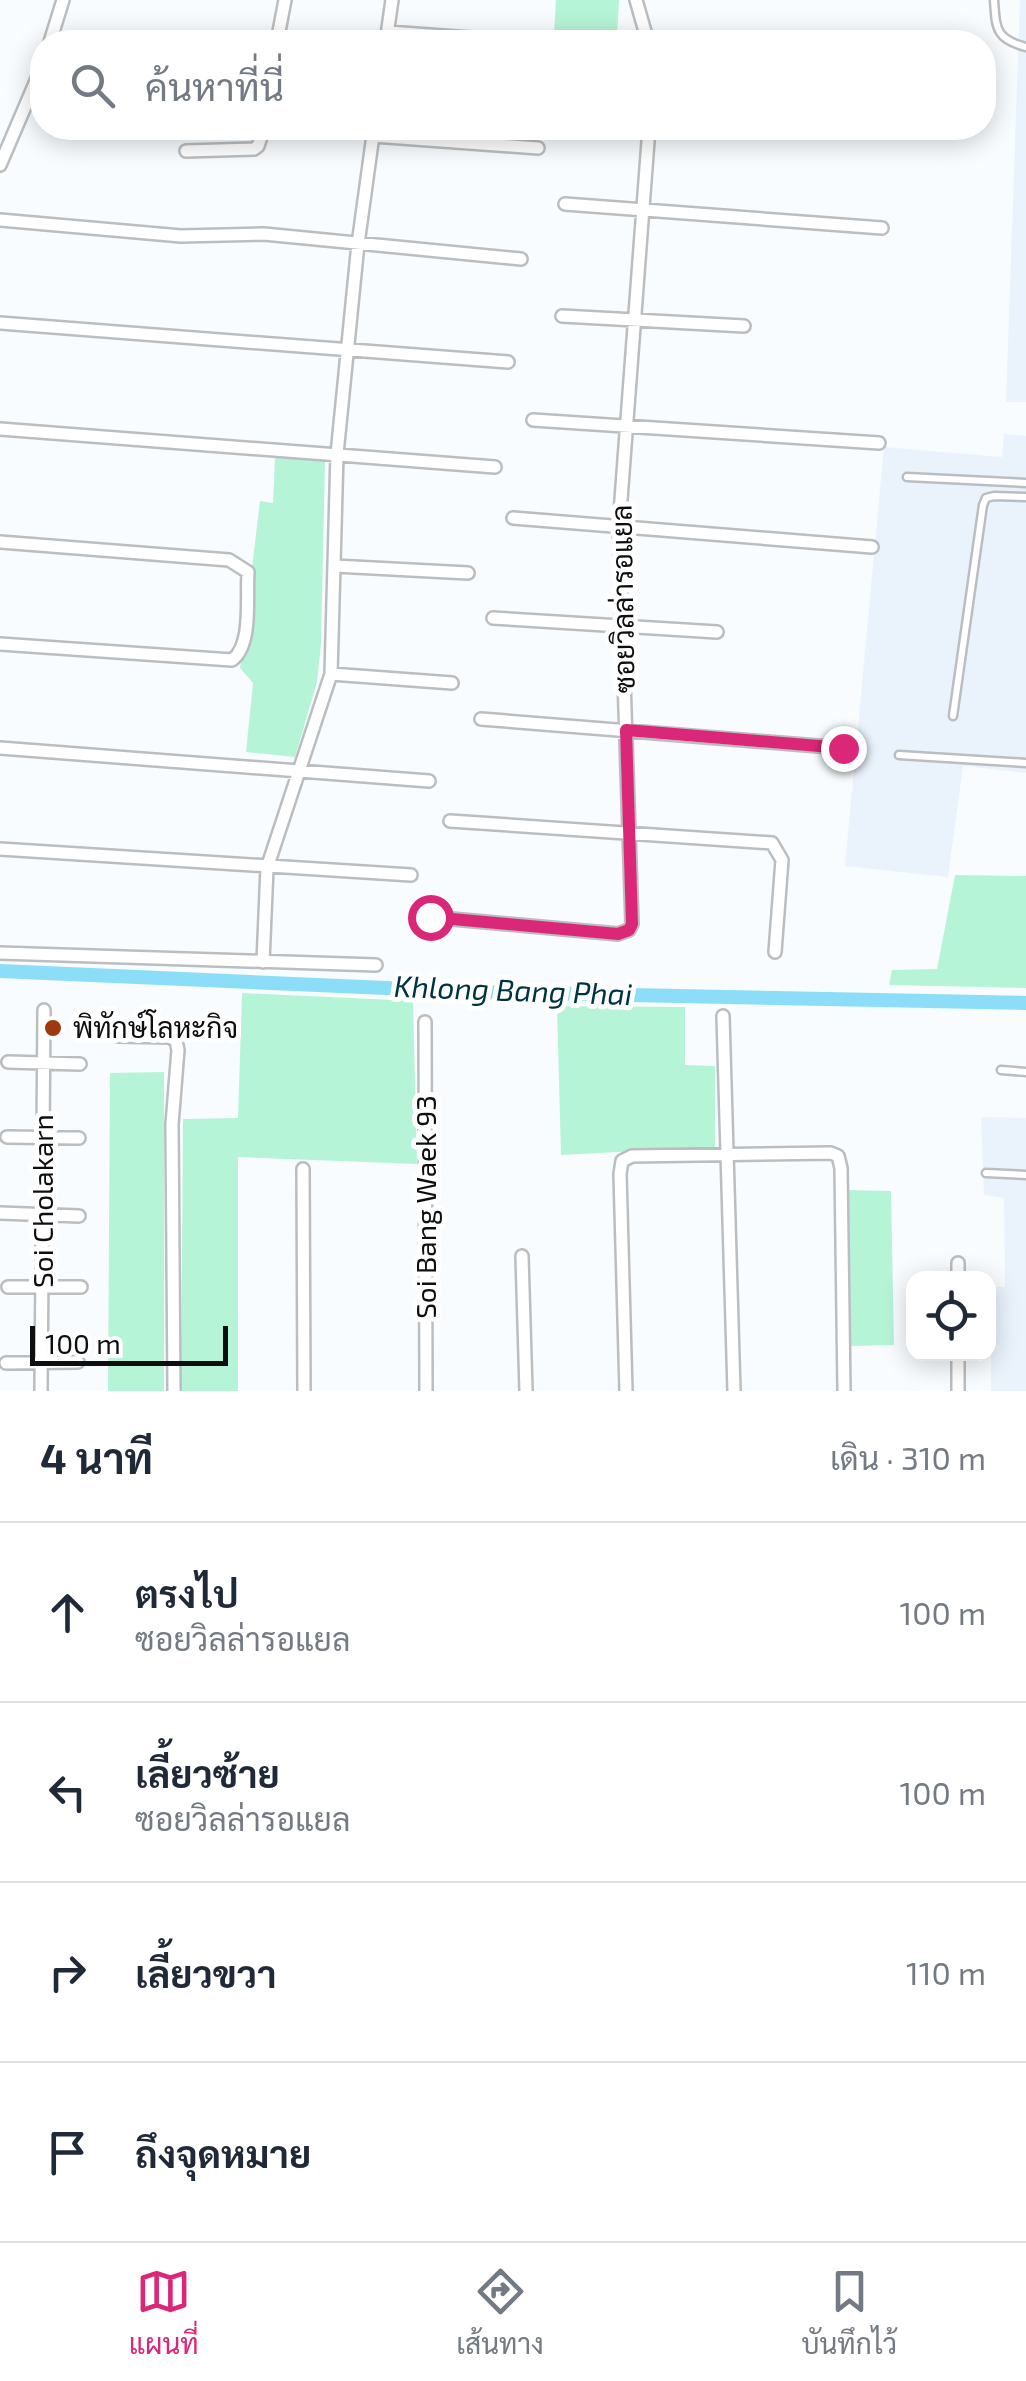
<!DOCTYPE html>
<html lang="th">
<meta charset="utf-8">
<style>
body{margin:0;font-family:"Exo 2",Sarabun,sans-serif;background:#f2f2f3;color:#1f2937}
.controls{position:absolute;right:30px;bottom:30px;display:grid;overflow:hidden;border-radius:20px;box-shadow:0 5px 25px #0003}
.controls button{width:90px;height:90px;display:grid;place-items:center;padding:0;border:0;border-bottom:2px solid #e0e1e3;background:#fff;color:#1f2937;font:50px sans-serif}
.scale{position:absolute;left:30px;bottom:25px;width:198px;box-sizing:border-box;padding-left:10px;border:5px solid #0d0e0f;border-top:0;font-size:28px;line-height:35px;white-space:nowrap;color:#0d0e0f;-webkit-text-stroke:8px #fff;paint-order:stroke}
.stop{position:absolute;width:30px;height:30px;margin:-22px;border:8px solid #db2777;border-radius:50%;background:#fff}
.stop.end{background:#db2777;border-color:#fff;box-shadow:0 2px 10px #0008}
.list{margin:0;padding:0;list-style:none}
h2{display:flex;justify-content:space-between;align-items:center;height:130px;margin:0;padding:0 40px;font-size:42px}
h2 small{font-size:32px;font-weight:400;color:#747a83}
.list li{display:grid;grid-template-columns:65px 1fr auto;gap:30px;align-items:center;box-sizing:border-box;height:180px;padding:0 40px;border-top:2px solid #e0e1e3}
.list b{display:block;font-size:38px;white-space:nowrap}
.list p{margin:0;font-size:32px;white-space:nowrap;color:#747a83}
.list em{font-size:32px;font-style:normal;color:#747a83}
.icon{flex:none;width:55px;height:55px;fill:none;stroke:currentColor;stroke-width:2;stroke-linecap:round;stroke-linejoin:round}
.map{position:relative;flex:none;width:1026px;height:1391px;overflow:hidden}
.search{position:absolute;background:#fff;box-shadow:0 5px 25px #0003;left:30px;right:30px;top:30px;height:110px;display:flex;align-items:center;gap:25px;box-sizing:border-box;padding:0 35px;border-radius:40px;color:#747a83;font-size:38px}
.sheet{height:850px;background:#fff}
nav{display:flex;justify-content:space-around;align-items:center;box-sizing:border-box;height:140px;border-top:2px solid #e0e1e3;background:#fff;font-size:28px;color:#747a83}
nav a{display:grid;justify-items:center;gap:5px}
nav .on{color:#db2777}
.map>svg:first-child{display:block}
.built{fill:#eaf3fc}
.green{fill:#b6f4d7}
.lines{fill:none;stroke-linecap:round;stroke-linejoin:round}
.canal{stroke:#8cddf8;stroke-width:14}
.service-casing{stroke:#bbbec0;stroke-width:11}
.minor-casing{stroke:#bbbec0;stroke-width:16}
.service{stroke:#fff;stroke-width:6}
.minor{stroke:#fff;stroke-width:11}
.route{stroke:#db2777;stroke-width:12}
.poi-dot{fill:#9e3811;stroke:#fff;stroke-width:4}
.labels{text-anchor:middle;stroke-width:10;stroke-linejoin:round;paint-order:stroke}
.street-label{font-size:28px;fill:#0d0e0f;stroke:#fff}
.poi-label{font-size:28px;fill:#0d0e0f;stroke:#fff;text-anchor:start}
.water-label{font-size:30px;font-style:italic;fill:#003342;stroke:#fff}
</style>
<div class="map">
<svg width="1026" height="1391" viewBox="0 0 1026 1391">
<rect width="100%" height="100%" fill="#f8fcfe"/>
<path class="built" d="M1020,0H1026V402H1006Z
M1004,434L1026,436V773L963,766L948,877L845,866L884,447L1002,457Z
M981,1117L1026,1118V1391H991V1287H1005L1004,1198L984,1195Z"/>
<path class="green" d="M556,0H619L617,35L554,34Z
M275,457L325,460L321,644L317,682L295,757L246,752L253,683L240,668L260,501L273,503Z
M955,875L1026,876V988L889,985L892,970L937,969Z
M242,993L413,1001L417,1164L238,1157V1391H181L183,1119L238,1118Z
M557,1006L685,1007V1065L715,1066V1147L561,1155Z
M164,1072V1391H108L110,1073Z
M847,1190L891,1191L894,1345L850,1346Z"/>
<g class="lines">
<path class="canal" d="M0,971L478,992L1026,1003"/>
<g class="service-casing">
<path id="service" d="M994,0C996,28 995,39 1026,47
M907,477L1026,483
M953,716L983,505L986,498L994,496L1026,497
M899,755L1026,763
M1001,1070L1026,1072
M986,1173L1026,1175"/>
</g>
<g class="minor-casing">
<path id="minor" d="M636,0L648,42
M388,32L513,41
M50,42L63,0
M277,42L285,0
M386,42L392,0
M373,136L538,148
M186,151L254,149L258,146L264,128
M0,165L42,67
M565,204L882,228
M0,220L181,236L264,234L521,259
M562,316L744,326
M0,323L508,362
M533,420L879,443
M0,429L495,467
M513,518L872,547
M0,542L229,560L248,572C246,596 253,645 232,660L0,644
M335,566L468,573
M493,618L717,632
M331,674L452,683
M481,719L843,748
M0,748L429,781
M450,821L772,843L782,860L775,952
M0,849L411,875
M430,917L618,934L629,930L632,924L619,526L649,128
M0,953L376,965
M263,962L267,868L331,674L337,454L358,244L374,128
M723,1016L734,1391
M425,1022L426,1391
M118,1036L170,1037L176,1041L178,1050L172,1124L174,1391
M8,1062L80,1064
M7,1137L79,1138
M303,1169L304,1391
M0,1213L79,1216
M522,1256L526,1391
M958,1278V1263
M8,1287H81
M6,1363L78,1362
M41,1391L44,1010
M626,1391L620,1174L622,1161L632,1156L831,1153L838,1156L841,1168L844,1391
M958,1391V1354"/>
</g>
<use href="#service" class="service"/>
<use href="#minor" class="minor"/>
</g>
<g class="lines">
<path class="route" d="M430,917L618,934L629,930L632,924L626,730L843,748"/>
</g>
<circle class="poi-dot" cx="53" cy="1028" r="10"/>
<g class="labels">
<g class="street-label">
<text transform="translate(623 599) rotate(-91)" y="10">ซอยวิลล่ารอแยล</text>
<text transform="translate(43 1201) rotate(-90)" y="10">Soi Cholakarn</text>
<text transform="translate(426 1207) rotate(-90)" y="10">Soi Bang Waek 93</text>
</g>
<g class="poi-label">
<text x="73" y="1038">พิทักษ์โลหะกิจ</text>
</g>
<g class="water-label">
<text transform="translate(513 991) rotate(2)" y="10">Khlong Bang Phai</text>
</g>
</g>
</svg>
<div class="controls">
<button><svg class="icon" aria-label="locate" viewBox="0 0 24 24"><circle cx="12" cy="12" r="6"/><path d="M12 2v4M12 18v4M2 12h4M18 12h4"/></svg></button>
</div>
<div class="scale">100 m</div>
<div class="stop" style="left:430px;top:917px"></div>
<div class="stop end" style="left:843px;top:748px"></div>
<div class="search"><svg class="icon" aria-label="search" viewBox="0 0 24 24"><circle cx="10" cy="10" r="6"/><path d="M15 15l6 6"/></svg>ค้นหาที่นี่</div>
</div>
<section class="sheet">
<h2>4 นาที<small>เดิน · 310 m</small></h2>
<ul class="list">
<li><svg class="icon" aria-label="ahead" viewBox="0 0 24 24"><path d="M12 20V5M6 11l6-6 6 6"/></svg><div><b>ตรงไป</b><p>ซอยวิลล่ารอแยล</p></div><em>100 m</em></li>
<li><svg class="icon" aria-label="left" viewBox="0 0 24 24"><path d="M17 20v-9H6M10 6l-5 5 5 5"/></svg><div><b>เลี้ยวซ้าย</b><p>ซอยวิลล่ารอแยล</p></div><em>100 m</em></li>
<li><svg class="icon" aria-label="right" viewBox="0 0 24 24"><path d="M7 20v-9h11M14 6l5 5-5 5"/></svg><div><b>เลี้ยวขวา</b></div><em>110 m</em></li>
<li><svg class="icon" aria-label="arrive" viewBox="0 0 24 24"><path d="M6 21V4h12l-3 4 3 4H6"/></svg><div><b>ถึงจุดหมาย</b></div></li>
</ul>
</section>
<nav>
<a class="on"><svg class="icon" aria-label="map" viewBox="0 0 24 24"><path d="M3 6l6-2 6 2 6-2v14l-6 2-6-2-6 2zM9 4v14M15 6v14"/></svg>แผนที่</a>
<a><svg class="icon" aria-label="directions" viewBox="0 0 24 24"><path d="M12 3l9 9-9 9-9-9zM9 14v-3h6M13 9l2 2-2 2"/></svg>เส้นทาง</a>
<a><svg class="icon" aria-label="saved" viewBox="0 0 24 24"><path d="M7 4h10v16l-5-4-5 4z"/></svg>บันทึกไว้</a>
</nav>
